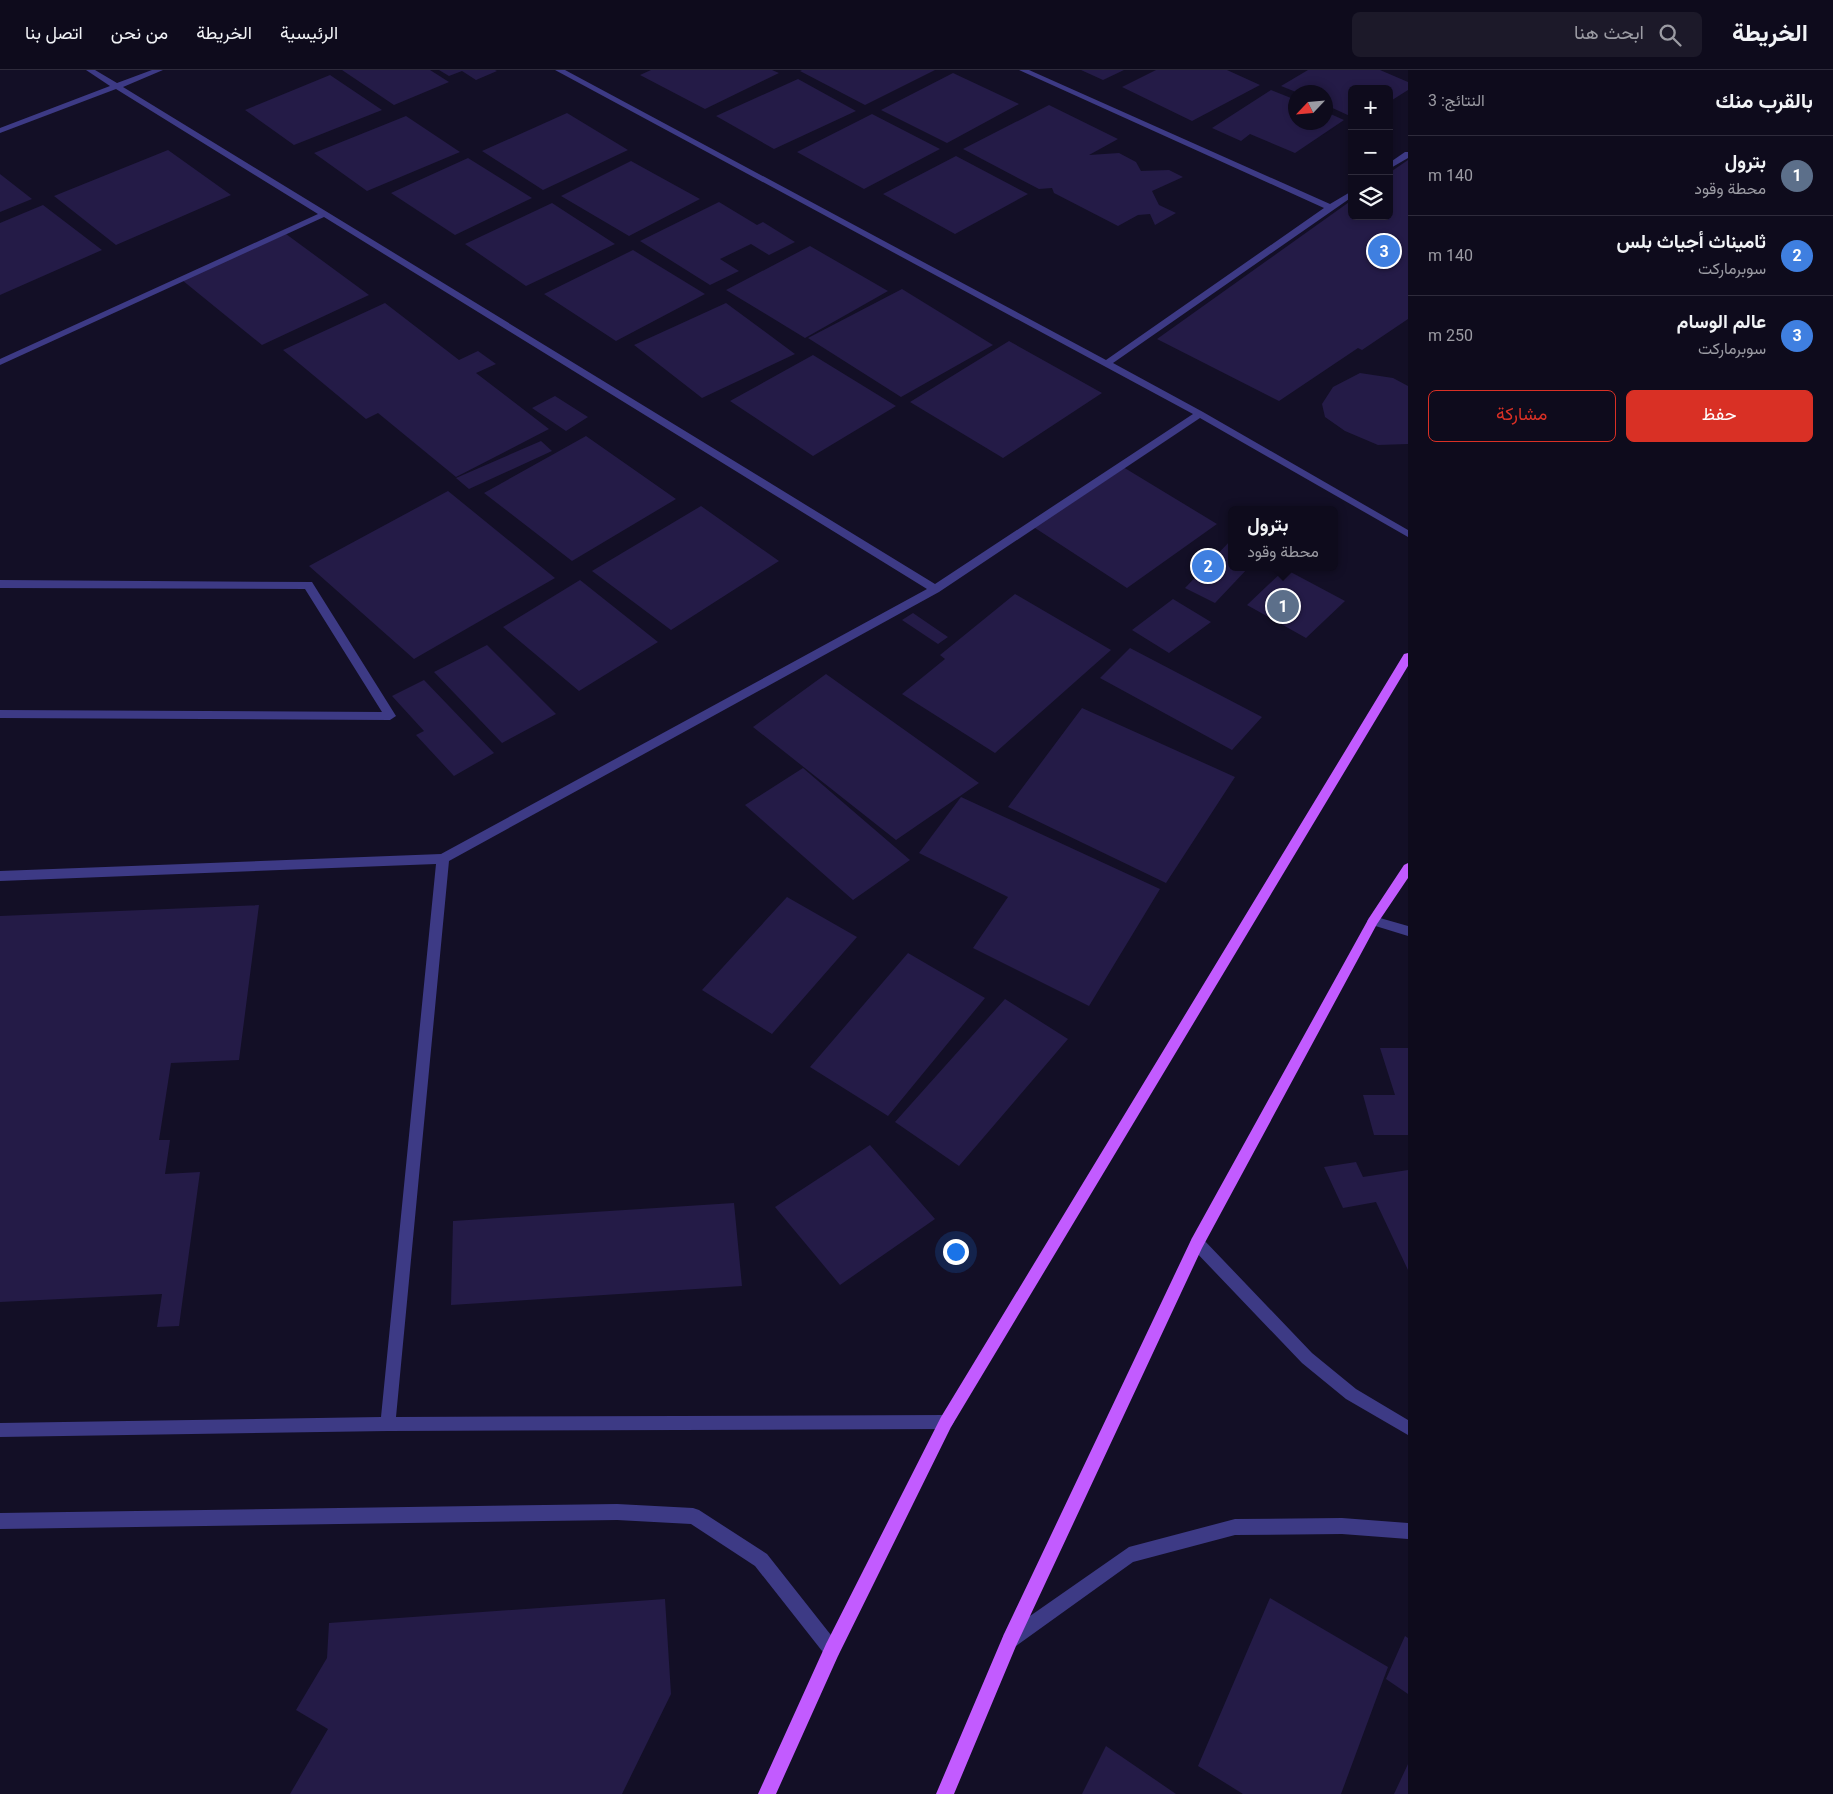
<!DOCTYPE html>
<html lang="ar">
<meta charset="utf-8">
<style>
body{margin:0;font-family:Roboto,Vazirmatn,sans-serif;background:#1c1929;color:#f1f3f6;direction:rtl}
.controls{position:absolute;right:15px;top:15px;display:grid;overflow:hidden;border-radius:8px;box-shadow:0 2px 8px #0003}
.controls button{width:45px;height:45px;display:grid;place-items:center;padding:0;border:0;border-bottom:1px solid #2e2b3b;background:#0e0b1c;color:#f1f3f6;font:25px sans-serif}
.compass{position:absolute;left:1288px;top:15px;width:45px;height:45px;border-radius:50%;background:#0e0b1c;box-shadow:0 2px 8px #0003;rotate:244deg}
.you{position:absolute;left:955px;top:1181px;width:18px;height:18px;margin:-12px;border:4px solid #fff;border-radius:50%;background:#1a73e8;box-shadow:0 0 0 8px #1a73e833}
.badge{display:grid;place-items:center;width:32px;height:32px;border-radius:50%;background:#d93025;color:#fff;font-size:16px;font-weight:700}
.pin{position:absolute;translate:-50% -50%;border:2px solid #fff;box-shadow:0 1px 5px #0006}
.popup{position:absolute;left:1228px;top:436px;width:110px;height:65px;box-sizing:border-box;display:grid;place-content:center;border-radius:8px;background:#0e0b1c;filter:drop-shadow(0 1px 4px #0005);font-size:16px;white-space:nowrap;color:#9b9ba3}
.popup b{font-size:19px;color:#f1f3f6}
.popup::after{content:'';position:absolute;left:50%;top:100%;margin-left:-10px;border:10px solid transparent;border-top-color:#0e0b1c}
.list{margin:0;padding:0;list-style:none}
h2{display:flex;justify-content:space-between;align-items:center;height:65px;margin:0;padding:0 20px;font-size:21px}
h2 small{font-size:16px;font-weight:400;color:#9b9ba3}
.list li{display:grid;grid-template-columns:32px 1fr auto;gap:15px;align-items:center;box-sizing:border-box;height:80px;padding:0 20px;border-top:1px solid #2e2b3b}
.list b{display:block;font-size:19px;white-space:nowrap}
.list p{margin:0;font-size:16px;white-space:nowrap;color:#9b9ba3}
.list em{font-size:16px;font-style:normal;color:#9b9ba3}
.actions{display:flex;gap:10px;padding:15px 20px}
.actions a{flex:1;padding:11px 0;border:1px solid #d93025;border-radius:8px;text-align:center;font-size:18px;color:#d93025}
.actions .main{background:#d93025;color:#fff}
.icon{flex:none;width:28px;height:28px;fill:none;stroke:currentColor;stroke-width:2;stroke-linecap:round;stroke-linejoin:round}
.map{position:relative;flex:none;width:1408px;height:1724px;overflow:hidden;direction:ltr}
header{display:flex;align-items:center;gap:30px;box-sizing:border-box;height:70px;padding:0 25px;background:#0e0b1c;border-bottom:1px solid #2e2b3b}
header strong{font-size:24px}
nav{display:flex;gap:28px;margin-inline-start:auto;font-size:18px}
.search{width:350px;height:45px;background:#1c1929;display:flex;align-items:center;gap:12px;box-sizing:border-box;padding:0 18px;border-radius:8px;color:#9b9ba3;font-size:19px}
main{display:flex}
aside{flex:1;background:#0e0b1c}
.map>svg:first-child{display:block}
.building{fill:#241b47}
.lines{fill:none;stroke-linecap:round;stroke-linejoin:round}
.minor{fill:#3d3a85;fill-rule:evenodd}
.major{fill:#c25bff;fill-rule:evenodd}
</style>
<header>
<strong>الخريطة</strong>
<div class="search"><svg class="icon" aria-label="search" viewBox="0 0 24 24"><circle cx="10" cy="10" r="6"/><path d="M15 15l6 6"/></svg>ابحث هنا</div>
<nav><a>الرئيسية</a><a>الخريطة</a><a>من نحن</a><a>اتصل بنا</a></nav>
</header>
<main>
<aside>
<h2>بالقرب منك<small>النتائج: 3</small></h2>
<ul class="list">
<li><span class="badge" style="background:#5c6f8a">1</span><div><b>بترول</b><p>محطة وقود</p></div><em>140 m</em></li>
<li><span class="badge" style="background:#3f7fe0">2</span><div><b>ثاميناث أجياث بلس</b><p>سوبرماركت</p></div><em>140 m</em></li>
<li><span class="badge" style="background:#3f7fe0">3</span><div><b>عالم الوسام</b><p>سوبرماركت</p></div><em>250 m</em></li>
</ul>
<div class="actions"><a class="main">حفظ</a><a>مشاركة</a></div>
</aside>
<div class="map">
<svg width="1408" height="1724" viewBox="0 0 1408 1724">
<rect width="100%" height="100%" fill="#130f26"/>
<path class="building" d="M342,0H430L449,12L394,35Z
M439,0H495L497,1L476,10L462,1L449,6Z
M651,0H772L779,3L705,39L640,5Z
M802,0H935L865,35L800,1Z
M1081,0H1124L1103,10Z
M1156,0H1227L1260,15L1192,51L1122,17Z
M1308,0H1380L1408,12V20L1389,32V19H1352V47L1326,35V22H1296L1281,16Z
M953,3L1019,34L947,73L881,40Z
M330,5L382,40L294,75L245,40Z
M798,9L856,41L774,79L716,46Z
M1271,20L1296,30V52H1326V42L1344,50L1295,83L1250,64L1241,71L1212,58Z
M1049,35L1118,69L1089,85L1119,83L1136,92L1141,101L1169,100L1183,107L1152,121L1159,135L1176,143L1155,155L1150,144L1138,145L1118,156L1054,123L1052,118L1039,119L963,79Z
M567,43L628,80L543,120L482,81Z
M872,44L940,79L864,119L797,82Z
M406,46L460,82L367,121L314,83Z
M168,80L231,125L116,175L54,126Z
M956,86L1028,124L955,164L883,124Z
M468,88L532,128L455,165L391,123Z
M1408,90V249L1362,280L1358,278L1279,331L1157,269L1352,130V146H1389V103Z
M631,91L700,129L629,166L561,126Z
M0,104L32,129L0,142Z
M719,132L757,155L763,152L795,172L769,185L751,174L720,189L739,201L710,215L640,171Z
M552,133L615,174L526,216L465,174Z
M43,135L102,180L0,225V153Z
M286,164L369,225L262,275L182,210Z
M810,176L888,221L805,268L726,220Z
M633,180L705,224L616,271L544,224Z
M902,219L993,275L901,327L808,268Z
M385,233L459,290L478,281L496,294L476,303L549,359L456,407L378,343L366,349L283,280Z
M726,233L795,284L702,328L634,275Z
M1009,271L1102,323L1003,388L910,332Z
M813,285L896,336L813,386L730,331Z
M1360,303L1393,308L1408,316V374L1378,375L1345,361L1325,347L1322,334L1333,317Z
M555,326L588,347L566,361L532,338Z
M586,366L676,429L572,491L484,423Z
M541,371L552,381L469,419L456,408Z
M1123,397L1217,454L1127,518L1032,456Z
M448,421L555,508L414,589L309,496Z
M701,436L779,491L671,560L592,501Z
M1232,469V497H1249L1215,533L1185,518Z
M1285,499L1345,531L1306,568L1247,535Z
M580,510L658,572L579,621L503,557Z
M1015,524L1111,580L995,683L902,624L945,589L940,585Z
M1173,529L1211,552L1169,583L1132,560Z
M913,543L948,567L938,574L902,550Z
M487,575L556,644L502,673L434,602Z
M1130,578L1262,647L1232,680L1100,608Z
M826,604L979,713L896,770L753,657Z
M424,610L494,683L454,706L416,665L424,661L392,626Z
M1082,638L1235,707L1166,813L1008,737Z
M803,698L910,790L853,830L745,735Z
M961,727L1160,819L1089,936L973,878L1008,827L919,783Z
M787,827L857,867L772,964L702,920Z
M259,835L239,990L171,993L159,1070H170L165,1104L200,1102L179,1256L157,1257L162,1224L0,1232V846Z
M908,883L985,928L888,1046L810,997Z
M1005,929L1068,969L959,1096L895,1052Z
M1380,978H1408V1065H1374L1363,1025H1395Z
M870,1075L935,1149L840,1215L775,1137Z
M1356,1092L1363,1107L1408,1100V1200L1376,1132L1343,1138L1324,1097Z
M734,1133L742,1216L451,1235L453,1151Z
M1270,1528L1388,1597L1341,1724H1243L1198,1696Z
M665,1529L671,1624L622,1724H290L328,1659L296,1640L327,1588L329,1553Z
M1405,1566L1408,1568V1624L1386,1609Z
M1106,1676L1176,1724H1082Z
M1408,1694V1724H1394Z"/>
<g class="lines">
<path class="minor" d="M86,0H95L117,13L152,0H163L123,17L935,514L1193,344L555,0H565L1106,290L1324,138L1019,0H1029L1330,134L1352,121V127L1113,293L1203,342L1408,460V467L1200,348L939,522L449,791L396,1347L946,1345L951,1347L954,1352L951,1357L946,1359L388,1361L0,1367V1353L381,1347L436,794L0,811V801L441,784L927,519L324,147L0,295V289L318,144L116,19L0,63V58L110,16Z
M1405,82H1408V88L1389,99V93Z
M0,510L312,512L396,646L390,650L0,648V640L382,642L305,519L0,518Z
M1373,846L1408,856V866L1369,854L1367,851L1369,848Z
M1197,1167L1202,1168L1312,1283L1356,1319L1408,1350V1365L1346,1329L1302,1293L1192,1178L1190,1173L1192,1168Z
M617,1434L693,1438L699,1440L767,1484L838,1574L840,1580L838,1586L832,1588L826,1586L755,1496L691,1454L617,1450L0,1459V1443Z
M1342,1448L1408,1453V1469L1342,1464L1235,1465L1133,1492L1016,1576L1010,1578L1004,1576L1002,1570L1004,1564L1129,1477L1235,1449Z"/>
<path class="major" d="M1408,583V596L951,1357L838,1586L776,1724H758L826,1574L941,1347L1404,584Z
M1408,793V808L1377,854L1202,1178L1016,1576L954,1724H936L1004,1564L1192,1168L1369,848L1404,795Z"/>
</g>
</svg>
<div class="controls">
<button>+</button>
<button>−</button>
<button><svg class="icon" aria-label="layers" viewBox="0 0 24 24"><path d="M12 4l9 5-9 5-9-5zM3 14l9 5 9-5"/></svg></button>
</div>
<svg class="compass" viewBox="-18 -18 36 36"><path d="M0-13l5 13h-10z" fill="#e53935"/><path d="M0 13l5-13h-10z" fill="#9b9ba3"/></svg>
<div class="you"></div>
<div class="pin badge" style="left:1283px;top:536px;background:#5c6f8a">1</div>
<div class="popup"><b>بترول</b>محطة وقود</div>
<div class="pin badge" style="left:1208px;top:496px;background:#3f7fe0">2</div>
<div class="pin badge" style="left:1384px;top:181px;background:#3f7fe0">3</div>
</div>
</main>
